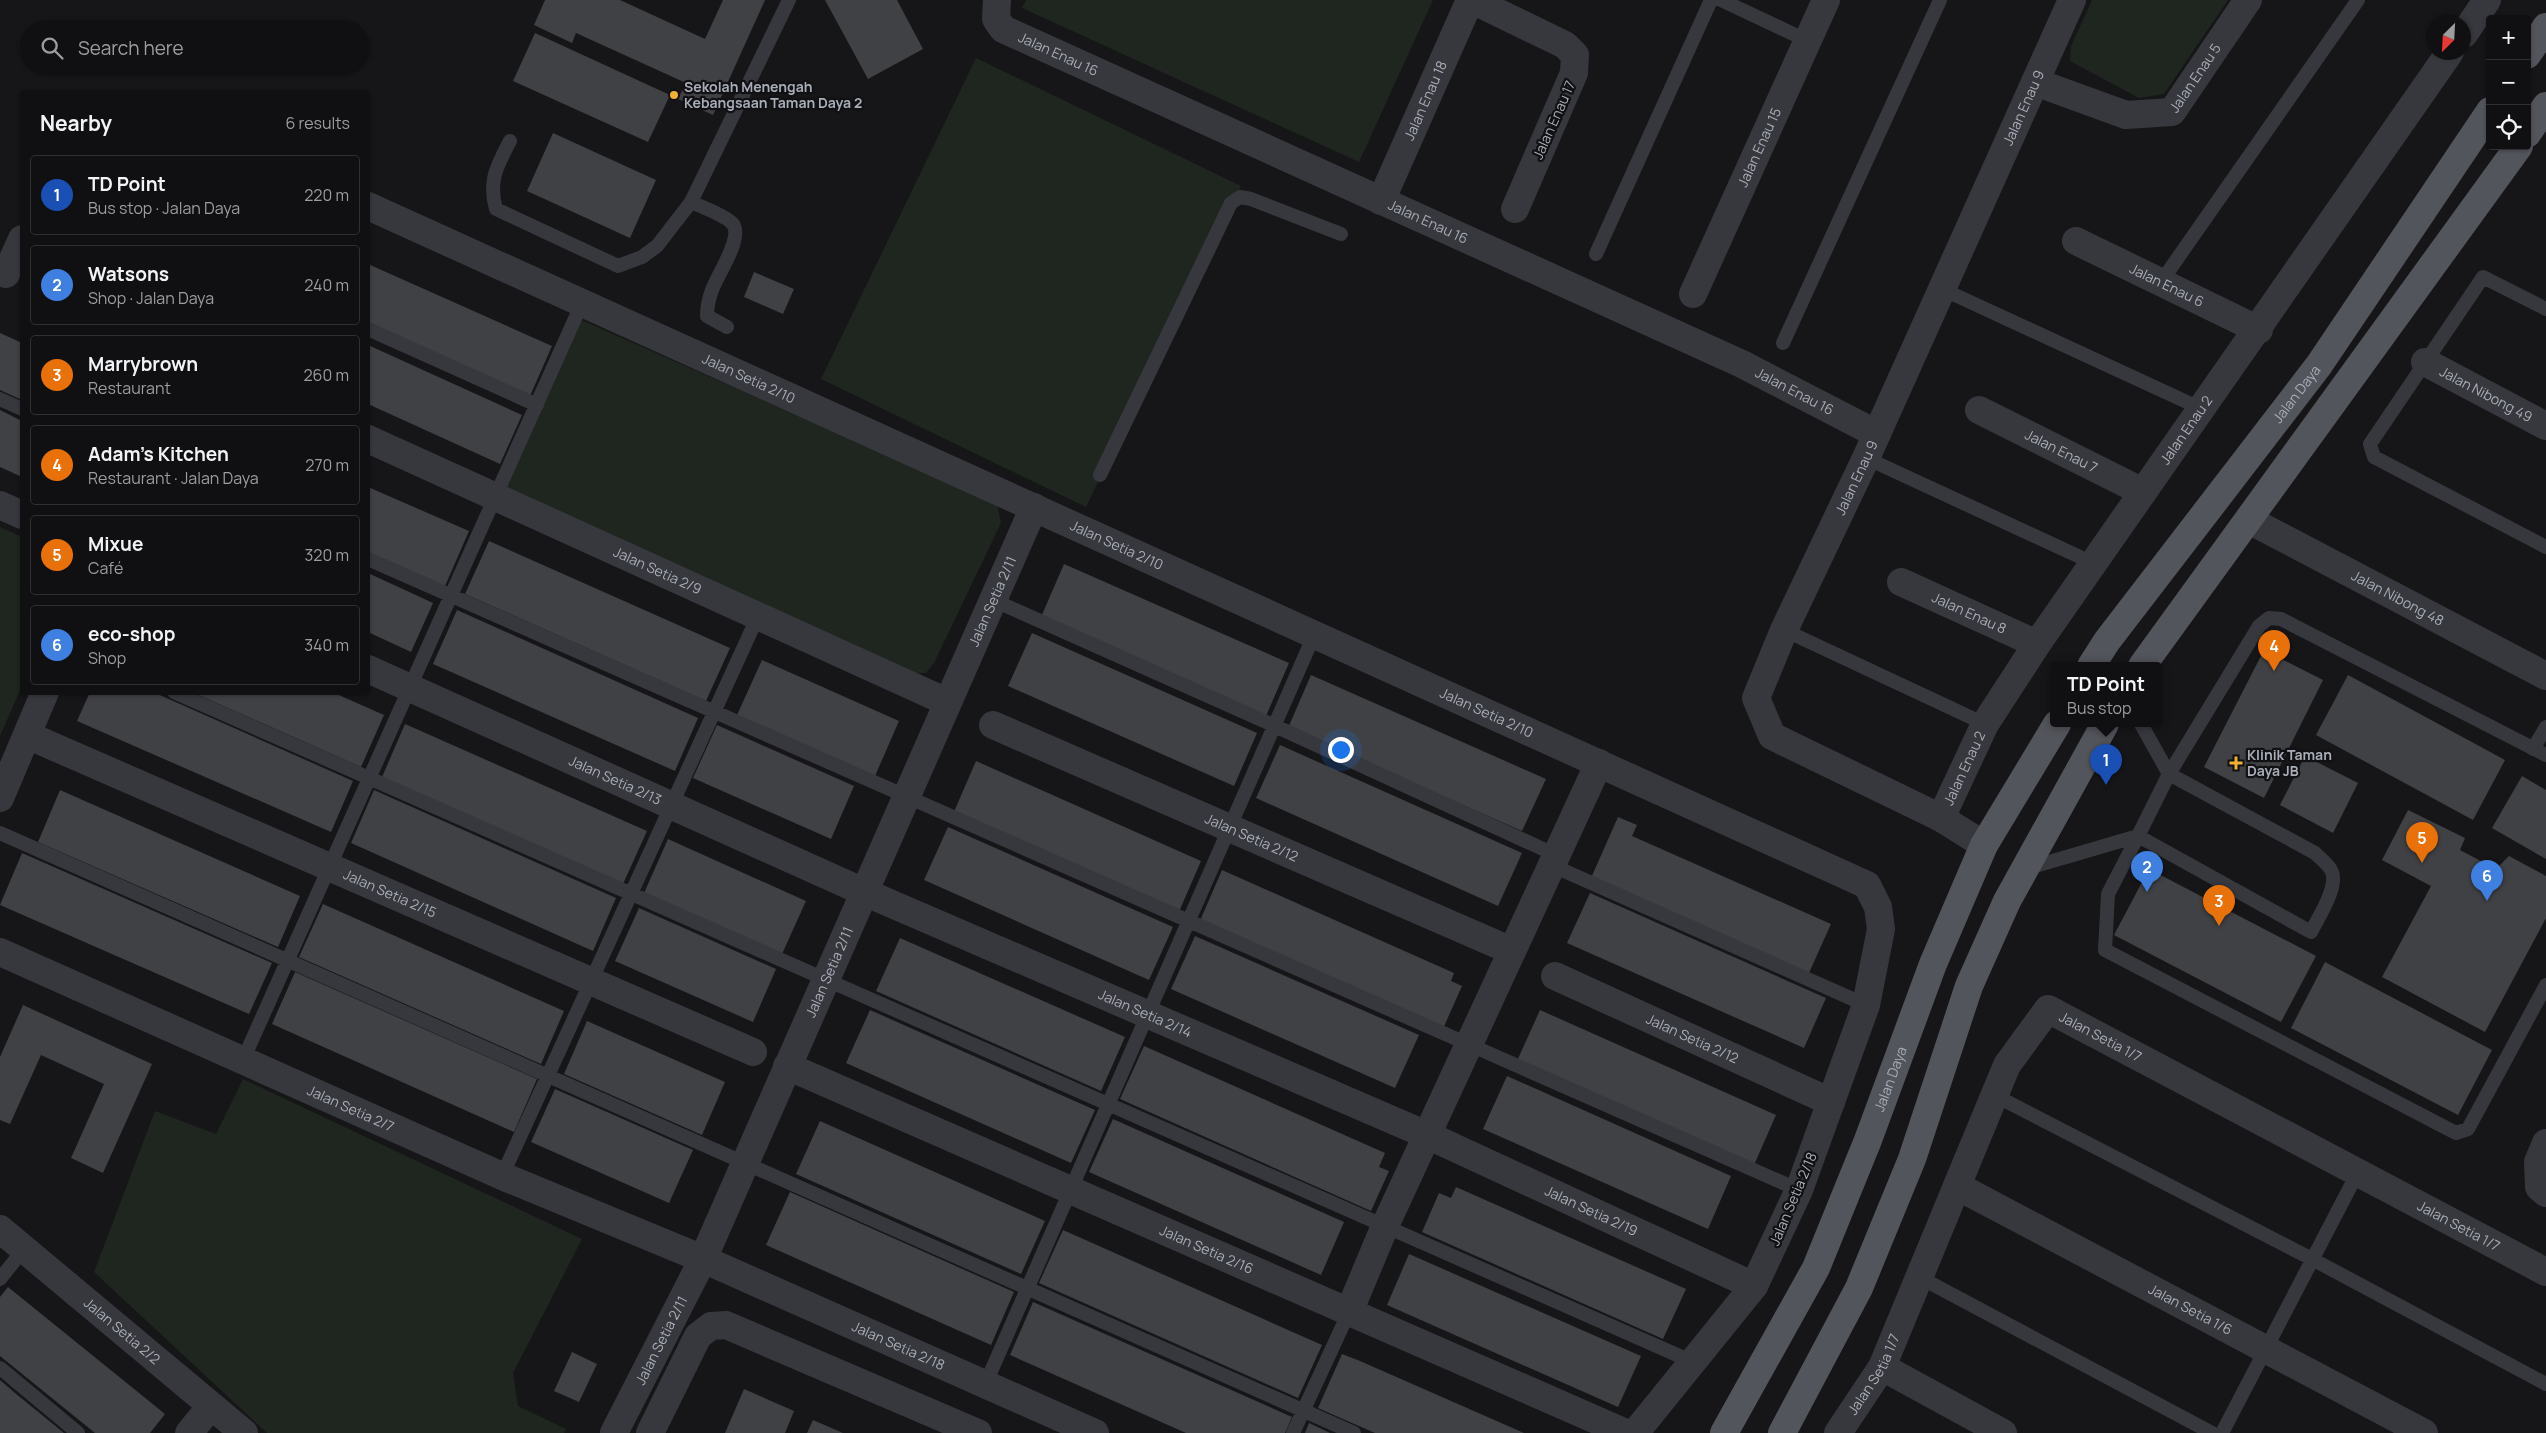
<!DOCTYPE html>
<meta charset="utf-8">
<style>
body{margin:0;font-family:Manrope,sans-serif;background:#1e1e20;color:#f1f3f6}
.controls{position:absolute;right:15px;top:15px;display:grid;overflow:hidden;border-radius:5px;box-shadow:0 1px 4px #0004}
.controls button{width:45px;height:45px;display:grid;place-items:center;padding:0;border:0;border-bottom:1px solid #303032;background:#101012;color:#f1f3f6;font:25px sans-serif}
.compass{position:absolute;left:2426px;top:15px;width:45px;height:45px;border-radius:50%;background:#101012;box-shadow:0 1px 4px #0004;rotate:204deg}
.you{position:absolute;left:1340px;top:749px;width:18px;height:18px;margin:-12px;border:4px solid #fff;border-radius:50%;background:#1a73e8;box-shadow:0 0 0 8px #1a73e833}
.badge{display:grid;place-items:center;width:32px;height:32px;border-radius:50%;background:#1a73e8;color:#fff;font-size:16px;font-weight:700}
.pin{position:absolute;translate:-50% -41px;filter:drop-shadow(0 1px 2px #0008)}
.pin::after{content:'';position:absolute;top:26px;width:18px;height:15px;background:inherit;clip-path:polygon(0 0,100% 0,50% 100%)}
.popup{position:absolute;left:2050px;top:662px;width:112px;height:65px;box-sizing:border-box;display:grid;place-content:center;border-radius:5px;background:#101012;filter:drop-shadow(0 1px 4px #0005);font-size:16px;white-space:nowrap;color:#9c9d9f}
.popup b{font-size:19px;color:#f1f3f6}
.popup::after{content:'';position:absolute;left:50%;top:100%;margin-left:-10px;border:10px solid transparent;border-top-color:#101012}
.list{margin:0;padding:0;list-style:none}
h2{display:flex;justify-content:space-between;align-items:center;height:65px;margin:0;padding:0 20px;font-size:21px}
h2 small{font-size:16px;font-weight:400;color:#9c9d9f}
.list li{display:grid;grid-template-columns:32px 1fr auto;gap:15px;align-items:center;box-sizing:border-box;height:80px;margin:0 10px 10px;padding:0 10px;border:1px solid #303032;border-radius:5px}
.list b{display:block;font-size:19px;white-space:nowrap}
.list p{margin:0;font-size:16px;white-space:nowrap;color:#9c9d9f}
.list em{font-size:16px;font-style:normal;color:#9c9d9f}
.icon{flex:none;width:28px;height:28px;fill:none;stroke:currentColor;stroke-width:2;stroke-linecap:round;stroke-linejoin:round}
.map{position:relative;flex:none;width:2546px;height:1433px;overflow:hidden}
.search{position:absolute;background:#101012;box-shadow:0 1px 4px #0004;left:20px;top:20px;width:350px;height:55px;display:flex;align-items:center;gap:12px;box-sizing:border-box;padding:0 18px;border-radius:28px;color:#9c9d9f;font-size:19px}
.panel{position:absolute;background:#101012;box-shadow:0 1px 4px #0004;left:20px;top:90px;width:350px;height:605px;border-radius:5px}
.map>svg:first-child{display:block}
.green{fill:#1e261f}
.building{fill:#404145}
.lines{fill:none;stroke-linecap:round;stroke-linejoin:round}
.lane{stroke:#37383d;stroke-width:14}
.street{stroke:#37383d;stroke-width:28}
.primary{stroke:#53555c;stroke-width:28}
.poi-dot{fill:#f2b134;stroke:#111113;stroke-width:2}
.labels{text-anchor:middle;stroke-width:4.5;stroke-linejoin:round;paint-order:stroke}
.street-label{font-size:14px;fill:#a8adb8;stroke:#111113}
.poi-label{font-size:14px;font-weight:bold;fill:#a8adb8;stroke:#111113;text-anchor:start}
</style>
<div class="map">
<svg width="2546" height="1433" viewBox="0 0 2546 1433">
<rect width="100%" height="100%" fill="#161618"/>
<path class="green" d="M1026,0H1433L1359,162L1022,8Z
M2092,0H2228L2164,94L2139,98L2070,61L2071,46Z
M976,58L1241,186L1086,507L821,379Z
M570,315L997,504L1001,523L934,663L926,673H915L496,486Z
M0,527L22,537V686L0,736Z
M243,1079L582,1239L513,1373L518,1406L566,1429L564,1433H267L94,1272L155,1111L216,1134Z"/>
<path class="building" d="M545,0H620L705,39L723,0H765L713,115L678,99L686,83L576,33L572,43L534,25Z
M825,0H897L923,49L868,79Z
M535,33L670,95L648,142L513,81Z
M553,133L656,180L630,238L527,191Z
M368,264L552,346L530,396L368,323Z
M754,272L794,289L783,314L744,297Z
M0,333L22,343V400L0,390Z
M368,345L522,415L500,464L368,404Z
M0,410L22,421V477L0,467Z
M368,487L469,531L445,586L368,552Z
M489,541L730,648L706,701L465,594Z
M1064,564L1289,663L1266,716L1041,617Z
M368,573L433,603L411,652L368,632Z
M457,610L698,718L675,771L433,664Z
M1032,633L1257,733L1234,786L1008,686Z
M2264,650L2323,680L2264,798L2204,767Z
M762,660L899,721L875,776L737,715Z
M1311,675L1546,779L1522,831L1288,728Z
M2348,675L2505,760L2473,820L2316,735Z
M90,692H153L353,781L331,832L77,721Z
M192,692H332L384,715L361,767Z
M405,724L647,831L623,884L382,777Z
M717,725L854,786L831,839L693,778Z
M1280,745L1522,853L1498,906L1256,798Z
M2305,756L2358,783L2333,833L2280,805Z
M976,761L1201,861L1178,914L953,814Z
M2522,776L2546,790V859L2492,828Z
M60,790L300,896L278,947L38,842Z
M374,790L616,898L593,951L351,843Z
M2408,810L2465,838L2460,850L2496,869L2509,856L2546,876V918L2485,1032L2382,977L2431,886L2382,860Z
M1618,817L1637,825L1632,836L1831,924L1808,975L1591,878Z
M948,827L1173,927L1149,980L924,880Z
M668,839L806,901L782,954L644,893Z
M22,853L272,963L249,1014L0,905Z
M2149,869L2316,956L2281,1022L2114,935Z
M1222,870L1454,973L1451,981L1462,986L1442,1031L1199,923Z
M1590,893L1826,998L1804,1048L1567,943Z
M323,904L564,1011L541,1064L299,957Z
M639,908L776,969L753,1022L615,961Z
M1195,936L1419,1035L1395,1088L1171,989Z
M900,938L1125,1037L1101,1091L876,991Z
M2325,962L2492,1050L2458,1115L2291,1028Z
M295,972L537,1079L514,1132L272,1024Z
M23,1005L152,1064L103,1173L71,1158L104,1084L41,1055L10,1124L0,1120V1057Z
M870,1010L1095,1110L1071,1163L846,1063Z
M1540,1010L1776,1115L1754,1165L1517,1061Z
M587,1021L725,1082L702,1135L564,1074Z
M1144,1046L1385,1153L1379,1167L1389,1171L1371,1211L1120,1099Z
M1507,1076L1731,1176L1708,1229L1483,1129Z
M555,1089L693,1150L669,1203L531,1142Z
M1113,1119L1344,1222L1321,1275L1089,1172Z
M820,1121L1045,1221L1021,1274L796,1174Z
M1456,1187L1686,1289L1663,1339L1422,1232L1439,1193L1451,1198Z
M790,1192L1014,1292L991,1345L766,1245Z
M1063,1230L1322,1345L1298,1398L1039,1283Z
M1409,1254L1641,1356L1618,1407L1387,1305Z
M8,1287L165,1414L150,1433H95L0,1356V1297Z
M1033,1302L1292,1417L1285,1433H1186L1010,1355Z
M572,1352L597,1364L579,1402L554,1391Z
M1342,1354L1360,1361L1524,1433H1375L1336,1416L1318,1408Z
M0,1380L15,1393L64,1433H0Z
M744,1389L794,1411L785,1433H725Z
M813,1420L843,1433H807Z
M1309,1423L1326,1431L1330,1433H1305Z"/>
<g class="lines">
<path class="lane" d="M1721,0L1808,41
M510,141C497,166 488,181 496,209L618,266L642,257L657,246L691,202L789,0
M691,202C702,207 724,215 732,223C745,236 717,275 712,290C709,298 707,307 707,316L727,327
M1596,254L1711,0
M2161,282L2358,0
M1942,289L2202,409
M2546,309L2483,277L2370,444L2374,457L2546,547
M368,329L537,405
M1783,343L1940,0
M0,399L22,409
M1866,458L2093,563
M1100,475L1231,203L1240,197L1251,199L1341,234
M368,559L1799,1190
M993,600L1275,726L1556,855
M1784,630L1985,724
M174,692L1693,1362
M2533,749L2546,727
M2546,755L2281,619L2269,618L2259,626L2169,774L2315,853C2320,858 2328,864 2331,870C2340,885 2318,918 2311,932L2138,836L2108,894L2105,950L2456,1133L2468,1129L2546,985
M0,833L1354,1433
M1551,865L1866,1005
M2025,869L2138,836L2169,774L2141,724
M243,1060L582,303
M1994,1095L2312,1259L2546,1384
M502,1176L758,616
M1919,1277L2212,1433
M0,1279L24,1249
M0,1368L78,1433
M985,1385L1315,633
M1293,1433L1349,1312
M2222,1433L2358,1172"/>
<g class="street">
<path id="s1" d="M997,0L996,19L1003,29L1742,364L1877,434"/>
<path d="M1472,0L1565,45L1575,55L1574,73L1515,209"/>
<path d="M2464,34L2487,0"/>
<path id="s2" d="M2035,82L2126,115L2172,112L2248,0"/>
<path id="s3" d="M1381,201L1470,0"/>
<path id="s4" d="M368,206L1867,885L1878,907L1881,929L1866,1005L1799,1190L1754,1286L1635,1433"/>
<path id="s5" d="M2076,241L2259,330"/>
<path d="M6,274L22,239"/>
<path id="s6" d="M1693,294L1826,0"/>
<path id="s7" d="M2425,362L2546,426"/>
<path id="s8" d="M1979,410L2143,492"/>
<path id="s9" d="M368,439L947,702"/>
<path d="M0,505L22,515"/>
<path id="s10" d="M2249,520L2546,676"/>
<path id="s11" d="M1901,582L2037,644"/>
<path id="s12" d="M368,669L864,892L1427,1135L1754,1286"/>
<path id="s13" d="M993,725L1512,951"/>
<path id="s14" d="M27,735L753,1052"/>
<path d="M0,798L45,692"/>
<path id="s15" d="M1941,818L1985,724L2037,644L2450,52"/>
<path id="s16" d="M1984,845L1941,818L1772,736L1756,698L1784,630L1866,458L2072,0"/>
<path id="s17" d="M0,952L502,1176L703,1259L1095,1433"/>
<path id="s18" d="M1555,976L1831,1102"/>
<path id="s19" d="M787,1066L1626,1433"/>
<path d="M2546,1143L2538,1162L2539,1187L2546,1193"/>
<path id="s20" d="M1957,1186L2424,1433"/>
<path id="s21" d="M0,1229L244,1433"/>
<path d="M1349,1312L1385,1226L1599,763"/>
<path d="M1882,1367L2003,1433"/>
<path d="M189,1433L211,1406"/>
<path id="s22" d="M614,1433L703,1259L1034,507"/>
<path d="M650,1433L698,1336L711,1326L726,1325L978,1433"/>
<path id="s23" d="M1838,1433L1882,1367L2007,1065L2048,1009L2546,1272"/>
</g>
<g class="primary">
<path d="M2527,55L2546,27"/>
<path d="M2527,134L2546,106"/>
<path id="s24" d="M2091,666L2107,641L2319,365L2490,111"/>
<path d="M2142,666L2519,146"/>
<path id="s25" d="M1724,1433L1816,1268L1868,1140L1933,964L1984,845L2057,724"/>
<path d="M1782,1433L1859,1288L1912,1159L1969,986L2007,901L2105,724"/>
</g>
</g>
<g class="poi-dot">
<circle cx="674" cy="95" r="5"/>
<path d="M2233.5 755.5h5v5h5v5h-5v5h-5v-5h-5v-5h5z"/>
</g>
<g class="labels">
<g class="street-label">
<text dy="5" stroke="none"><textPath href="#s1" startOffset="92">Jalan Enau 16</textPath></text>
<text dy="5" stroke="none"><textPath href="#s2" startOffset="184">Jalan Enau 5</textPath></text>
<text dy="5" stroke="none"><textPath href="#s3" startOffset="110">Jalan Enau 18</textPath></text>
<text dy="5" stroke="none"><textPath href="#s16" startOffset="928">Jalan Enau 9</textPath></text>
<text transform="translate(1554 120) rotate(-66)" y="5">Jalan Enau 17</text>
<text dy="5" stroke="none"><textPath href="#s6" startOffset="161">Jalan Enau 15</textPath></text>
<text dy="5" stroke="none"><textPath href="#s1" startOffset="498">Jalan Enau 16</textPath></text>
<text dy="5" stroke="none"><textPath href="#s5" startOffset="101">Jalan Enau 6</textPath></text>
<text dy="5" stroke="none"><textPath href="#s4" startOffset="418">Jalan Setia 2/10</textPath></text>
<text dy="5" stroke="none"><textPath href="#s1" startOffset="902">Jalan Enau 16</textPath></text>
<text dy="5" stroke="none"><textPath href="#s24" startOffset="341">Jalan Daya</textPath></text>
<text dy="5" stroke="none"><textPath href="#s7" startOffset="69">Jalan Nibong 49</textPath></text>
<text dy="5" stroke="none"><textPath href="#s15" startOffset="460">Jalan Enau 2</textPath></text>
<text dy="5" stroke="none"><textPath href="#s8" startOffset="92">Jalan Enau 7</textPath></text>
<text dy="5" stroke="none"><textPath href="#s16" startOffset="522">Jalan Enau 9</textPath></text>
<text dy="5" stroke="none"><textPath href="#s4" startOffset="822">Jalan Setia 2/10</textPath></text>
<text dy="5" stroke="none"><textPath href="#s9" startOffset="318">Jalan Setia 2/9</textPath></text>
<text dy="5" stroke="none"><textPath href="#s10" startOffset="168">Jalan Nibong 48</textPath></text>
<text dy="5" stroke="none"><textPath href="#s22" startOffset="914">Jalan Setia 2/11</textPath></text>
<text dy="5" stroke="none"><textPath href="#s11" startOffset="75">Jalan Enau 8</textPath></text>
<text dy="5" stroke="none"><textPath href="#s4" startOffset="1228">Jalan Setia 2/10</textPath></text>
<text dy="5" stroke="none"><textPath href="#s15" startOffset="55">Jalan Enau 2</textPath></text>
<text dy="5" stroke="none"><textPath href="#s12" startOffset="271">Jalan Setia 2/13</textPath></text>
<text dy="5" stroke="none"><textPath href="#s13" startOffset="282">Jalan Setia 2/12</textPath></text>
<text dy="5" stroke="none"><textPath href="#s14" startOffset="396">Jalan Setia 2/15</textPath></text>
<text dy="5" stroke="none"><textPath href="#s22" startOffset="509">Jalan Setia 2/11</textPath></text>
<text dy="5" stroke="none"><textPath href="#s12" startOffset="850">Jalan Setia 2/14</textPath></text>
<text dy="5" stroke="none"><textPath href="#s23" startOffset="535">Jalan Setia 1/7</textPath></text>
<text dy="5" stroke="none"><textPath href="#s18" startOffset="151">Jalan Setia 2/12</textPath></text>
<text dy="5" stroke="none"><textPath href="#s25" startOffset="392">Jalan Daya</textPath></text>
<text dy="5" stroke="none"><textPath href="#s17" startOffset="384">Jalan Setia 2/7</textPath></text>
<text transform="translate(1793 1199) rotate(-67)" y="5">Jalan Setia 2/18</text>
<text dy="5" stroke="none"><textPath href="#s12" startOffset="1338">Jalan Setia 2/19</textPath></text>
<text dy="5" stroke="none"><textPath href="#s23" startOffset="940">Jalan Setia 1/7</textPath></text>
<text dy="5" stroke="none"><textPath href="#s19" startOffset="458">Jalan Setia 2/16</textPath></text>
<text dy="5" stroke="none"><textPath href="#s20" startOffset="264">Jalan Setia 1/6</textPath></text>
<text dy="5" stroke="none"><textPath href="#s21" startOffset="159">Jalan Setia 2/2</textPath></text>
<text dy="5" stroke="none"><textPath href="#s22" startOffset="104">Jalan Setia 2/11</textPath></text>
<text dy="5" stroke="none"><textPath href="#s17" startOffset="981">Jalan Setia 2/18</textPath></text>
<text dy="5" stroke="none"><textPath href="#s23" startOffset="69">Jalan Setia 1/7</textPath></text>
</g>
<g class="poi-label">
<text x="684" y="92">Sekolah Menengah<tspan x="684" dy="16">Kebangsaan Taman Daya 2</tspan></text>
<text x="2247" y="760">Klinik Taman<tspan x="2247" dy="16">Daya JB</tspan></text>
</g>
</g>
</svg>
<div class="controls">
<button>+</button>
<button>−</button>
<button><svg class="icon" aria-label="locate" viewBox="0 0 24 24"><circle cx="12" cy="12" r="6"/><path d="M12 2v4M12 18v4M2 12h4M18 12h4"/></svg></button>
</div>
<svg class="compass" viewBox="-18 -18 36 36"><path d="M0-13l5 13h-10z" fill="#e53935"/><path d="M0 13l5-13h-10z" fill="#9c9d9f"/></svg>
<div class="you"></div>
<div class="pin badge" style="left:2106px;top:785px;background:#1a4fb4">1</div>
<div class="popup"><b>TD Point</b>Bus stop</div>
<div class="pin badge" style="left:2147px;top:892px;background:#3f7fe0">2</div>
<div class="pin badge" style="left:2219px;top:926px;background:#e8710a">3</div>
<div class="pin badge" style="left:2274px;top:671px;background:#e8710a">4</div>
<div class="pin badge" style="left:2422px;top:863px;background:#e8710a">5</div>
<div class="pin badge" style="left:2487px;top:901px;background:#3f7fe0">6</div>
<div class="search"><svg class="icon" aria-label="search" viewBox="0 0 24 24"><circle cx="10" cy="10" r="6"/><path d="M15 15l6 6"/></svg>Search here</div>
<section class="panel">
<h2>Nearby<small>6 results</small></h2>
<ul class="list">
<li><span class="badge" style="background:#1a4fb4">1</span><div><b>TD Point</b><p>Bus stop · Jalan Daya</p></div><em>220 m</em></li>
<li><span class="badge" style="background:#3f7fe0">2</span><div><b>Watsons</b><p>Shop · Jalan Daya</p></div><em>240 m</em></li>
<li><span class="badge" style="background:#e8710a">3</span><div><b>Marrybrown</b><p>Restaurant</p></div><em>260 m</em></li>
<li><span class="badge" style="background:#e8710a">4</span><div><b>Adam’s Kitchen</b><p>Restaurant · Jalan Daya</p></div><em>270 m</em></li>
<li><span class="badge" style="background:#e8710a">5</span><div><b>Mixue</b><p>Café</p></div><em>320 m</em></li>
<li><span class="badge" style="background:#3f7fe0">6</span><div><b>eco-shop</b><p>Shop</p></div><em>340 m</em></li>
</ul>
</section>
</div>
